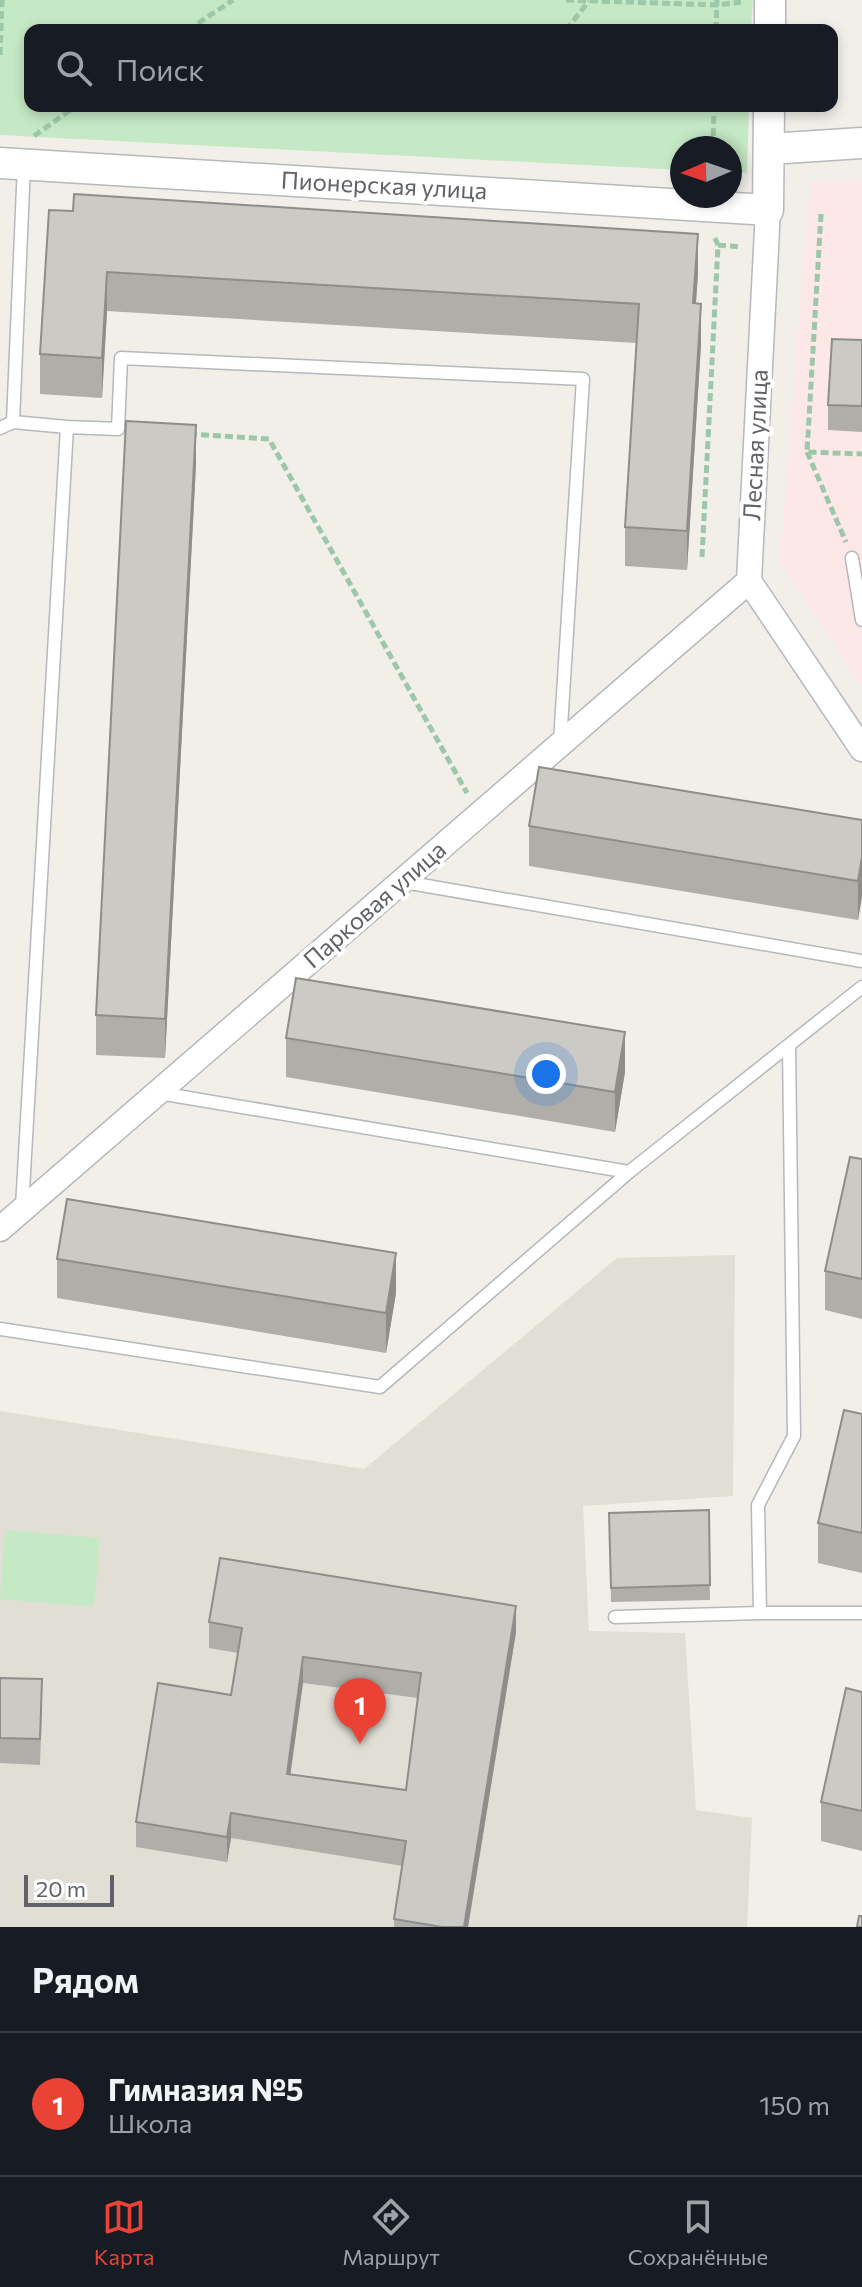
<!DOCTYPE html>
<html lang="ru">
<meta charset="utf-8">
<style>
body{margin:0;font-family:Commissioner,sans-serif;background:#20242c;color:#f1f3f6}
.compass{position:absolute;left:670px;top:136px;width:72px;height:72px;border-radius:50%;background:#171b24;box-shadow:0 4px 12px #0003;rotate:268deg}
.scale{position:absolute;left:24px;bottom:20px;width:90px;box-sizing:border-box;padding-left:8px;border:4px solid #5f6368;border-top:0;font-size:22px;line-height:28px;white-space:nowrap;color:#5f6368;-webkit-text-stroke:6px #fff;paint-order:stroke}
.you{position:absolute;left:546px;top:1074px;width:28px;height:28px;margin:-20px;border:6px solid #fff;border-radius:50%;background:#1a73e8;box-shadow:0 0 0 12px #1a73e833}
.badge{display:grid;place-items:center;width:52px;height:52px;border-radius:50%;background:#ea4335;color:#fff;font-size:26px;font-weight:700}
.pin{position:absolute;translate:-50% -66px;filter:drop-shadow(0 2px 4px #0008)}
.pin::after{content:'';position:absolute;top:42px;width:28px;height:24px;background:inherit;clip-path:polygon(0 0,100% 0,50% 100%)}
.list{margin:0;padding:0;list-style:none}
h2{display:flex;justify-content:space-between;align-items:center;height:104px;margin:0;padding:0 32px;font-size:34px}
h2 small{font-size:26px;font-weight:400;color:#9ea1a6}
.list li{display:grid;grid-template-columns:52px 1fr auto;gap:24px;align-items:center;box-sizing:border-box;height:144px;padding:0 32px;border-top:2px solid #363941}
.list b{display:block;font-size:30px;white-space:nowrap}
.list p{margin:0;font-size:26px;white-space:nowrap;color:#9ea1a6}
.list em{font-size:26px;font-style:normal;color:#9ea1a6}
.icon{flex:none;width:44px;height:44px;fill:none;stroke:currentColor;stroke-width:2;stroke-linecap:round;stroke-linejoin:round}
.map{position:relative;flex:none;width:862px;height:1927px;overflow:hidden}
.search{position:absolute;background:#171b24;box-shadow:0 4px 12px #0003;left:24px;right:24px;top:24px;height:88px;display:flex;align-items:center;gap:20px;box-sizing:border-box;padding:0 28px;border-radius:16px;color:#9ea1a6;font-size:30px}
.sheet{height:248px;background:#171b24}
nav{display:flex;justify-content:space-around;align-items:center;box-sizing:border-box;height:112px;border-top:2px solid #363941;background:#171b24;font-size:22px;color:#9ea1a6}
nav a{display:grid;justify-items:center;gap:4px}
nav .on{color:#ea4335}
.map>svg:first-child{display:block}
.education{fill:#e1ded6}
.medical{fill:#fce8e6}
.green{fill:#c5e8c5}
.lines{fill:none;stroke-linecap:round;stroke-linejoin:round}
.service-casing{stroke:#b5b8bc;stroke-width:15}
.minor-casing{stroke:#b5b8bc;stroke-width:27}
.tertiary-casing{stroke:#b5b8bc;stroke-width:33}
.path{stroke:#9cc7a9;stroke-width:5;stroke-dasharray:8 4;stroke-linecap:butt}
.service{stroke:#fff;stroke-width:12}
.minor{stroke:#fff;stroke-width:24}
.tertiary{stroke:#fff;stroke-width:30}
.wall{fill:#afaea9;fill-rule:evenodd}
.shaded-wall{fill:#8f8d8a}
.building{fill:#cccac5;stroke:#8f8d8a;stroke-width:2;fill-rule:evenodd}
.labels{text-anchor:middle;stroke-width:8;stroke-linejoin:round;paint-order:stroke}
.street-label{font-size:24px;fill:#5f6368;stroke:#fff}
</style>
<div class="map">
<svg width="862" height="1927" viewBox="0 0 862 1927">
<rect width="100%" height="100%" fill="#f1efe8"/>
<path class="education" d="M735,1255L733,1496L583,1506L589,1631L685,1633L696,1810L752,1818L747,1927H0V1411L364,1469L617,1258Z"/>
<path class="medical" d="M862,180V687L780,562L810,182Z"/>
<path class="green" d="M0,0H753L751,30H30V106H749L747,173L730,172V148H682V170L0,135Z
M5,1530L100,1538L94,1607L0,1599Z"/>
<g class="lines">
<g class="service-casing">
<path id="service" d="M13,422L67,427L22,1207
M67,427L118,429L121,358L583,379L560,742
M0,428L13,422L24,164
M852,558L862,620
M404,882L862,961
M789,1045L794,1436L758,1505L760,1613H862
M159,1093L629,1172
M0,1329L380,1387L629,1172L862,987
M615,1617L760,1613"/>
</g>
<g class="minor-casing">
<path id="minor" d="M768,210L749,581L862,749
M0,1229L749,581"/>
</g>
<g class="tertiary-casing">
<path id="tertiary" d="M770,30V0
M769,149L862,143
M0,163L768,210L769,106"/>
</g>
<path class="path" d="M566,0L717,5L741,2
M188,30L233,0
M566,30L589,1
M716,30L717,0
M0,55L2,0
M34,136L76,106
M713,148L714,106
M821,214L807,452L862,454
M718,245L741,247
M189,434L269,439L467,793
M807,452L846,542
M702,557L718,245L714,236"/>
<use href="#service" class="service"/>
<use href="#minor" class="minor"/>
<use href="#tertiary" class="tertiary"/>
</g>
<path class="wall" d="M49,210L698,273L696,304L701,344L687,570L625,566V527L636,343L107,311L102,398L40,394V354Z
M862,340V432L828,430V405Z
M196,464L165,1058L96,1055V1015Z
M862,820V896L858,920L529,866V826Z
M286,1038L625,1072L615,1132L286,1077Z
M862,1159V1319L825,1310V1271Z
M57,1259L396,1293L386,1353L57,1298Z
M862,1414V1573L818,1563V1523Z
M709,1510L710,1600L611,1602L609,1513Z
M209,1622L516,1632L468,1927H394V1919L403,1866L231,1838L227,1862L136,1847V1822L231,1695L238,1653L209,1648ZM303,1683L418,1698L406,1790L290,1774Z
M0,1678L42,1705L40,1765L0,1763Z
M862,1692V1851L821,1841V1802Z"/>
<path class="shaded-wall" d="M698,234V273L693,343V303Z
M107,272V311L102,398V358Z
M701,304V344L687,570V531Z
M196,425V464L165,1058V1019Z
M862,857V896L858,920V881Z
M625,1032V1072L615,1132V1092Z
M396,1253V1293L386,1353V1313Z
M516,1606V1632L468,1927H464Z
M303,1657V1683L287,1799V1774Z
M231,1813V1838L227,1862V1837Z"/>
<path class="building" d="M74,194L698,234L693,303L701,304L687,531L625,527L639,304L107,272L102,358L40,354L49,210L73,211Z
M832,339L862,340V406L828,405Z
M126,421L196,425L165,1019L96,1015Z
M539,767L862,820V857L858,881L529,826Z
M296,978L625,1032L615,1092L286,1038Z
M850,1157L862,1159V1279L825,1271Z
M67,1199L396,1253L386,1313L57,1259Z
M844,1410L862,1414V1533L818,1523Z
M709,1510L710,1585L611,1588L609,1513Z
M220,1558L516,1606L464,1927H442L394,1919L406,1841L231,1813L227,1837L136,1822L158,1683L231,1695L242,1628L209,1622ZM303,1657L421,1673L406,1790L287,1774Z
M0,1678L42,1679L40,1739L0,1738Z
M846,1688L862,1692V1811L821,1802Z
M859,1916H862V1927H857Z"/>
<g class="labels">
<g class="street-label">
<text transform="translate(384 186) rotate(3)" y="8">Пионерская улица</text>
<text transform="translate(756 445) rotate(-87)" y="8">Лесная улица</text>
<text transform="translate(375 905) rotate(-41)" y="8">Парковая улица</text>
</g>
</g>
</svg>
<svg class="compass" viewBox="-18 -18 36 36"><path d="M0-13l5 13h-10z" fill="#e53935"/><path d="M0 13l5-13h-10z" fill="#9ea1a6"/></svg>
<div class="scale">20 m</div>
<div class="you"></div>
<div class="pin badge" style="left:360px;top:1744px">1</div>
<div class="search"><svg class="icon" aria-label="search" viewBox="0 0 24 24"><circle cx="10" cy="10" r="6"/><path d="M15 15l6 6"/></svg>Поиск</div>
</div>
<section class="sheet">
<h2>Рядом<small></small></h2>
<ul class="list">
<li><span class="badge">1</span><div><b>Гимназия №5</b><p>Школа</p></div><em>150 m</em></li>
</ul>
</section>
<nav>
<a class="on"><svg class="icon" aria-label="map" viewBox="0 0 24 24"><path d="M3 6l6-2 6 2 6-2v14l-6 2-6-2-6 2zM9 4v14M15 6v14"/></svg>Карта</a>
<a><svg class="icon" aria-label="directions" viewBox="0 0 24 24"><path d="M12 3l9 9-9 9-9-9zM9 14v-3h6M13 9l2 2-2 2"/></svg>Маршрут</a>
<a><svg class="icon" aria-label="saved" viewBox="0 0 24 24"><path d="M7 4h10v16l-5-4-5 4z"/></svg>Сохранённые</a>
</nav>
